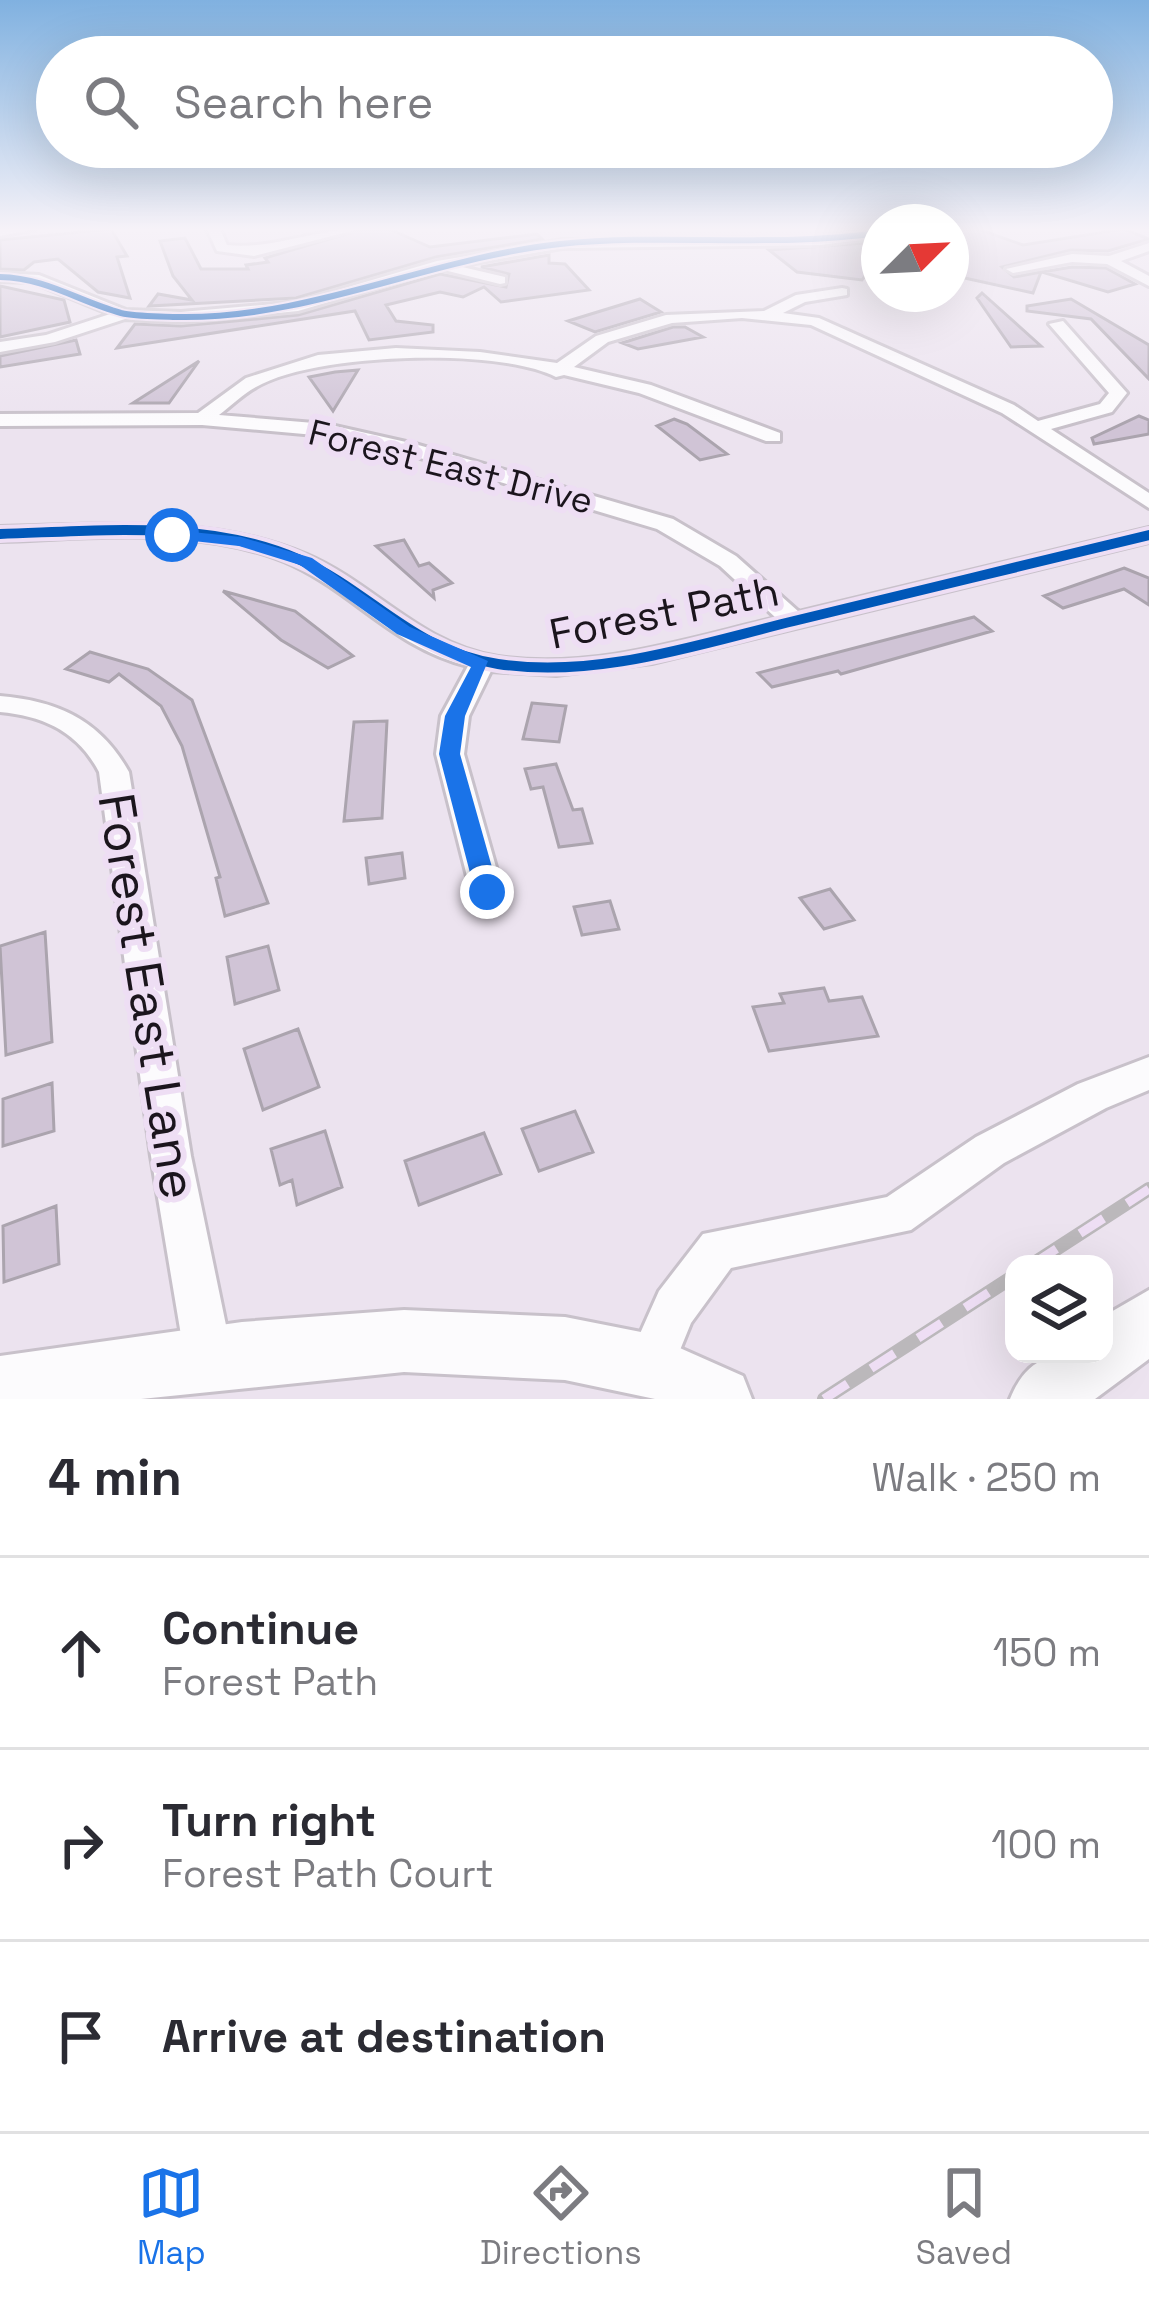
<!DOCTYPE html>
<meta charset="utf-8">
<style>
body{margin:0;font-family:"Space Grotesk",sans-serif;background:#f7f7f7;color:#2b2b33}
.controls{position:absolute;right:36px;bottom:36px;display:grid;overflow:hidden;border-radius:24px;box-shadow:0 12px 48px #0002}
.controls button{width:108px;height:108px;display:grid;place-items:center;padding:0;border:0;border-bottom:3px solid #e1e1e2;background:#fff;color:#2b2b33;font:60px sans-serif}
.compass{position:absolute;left:861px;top:204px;width:108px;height:108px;border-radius:50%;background:#fff;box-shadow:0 12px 48px #0002;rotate:66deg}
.stop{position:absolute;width:36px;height:36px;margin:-27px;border:9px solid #1a73e8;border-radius:50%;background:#fff}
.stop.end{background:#1a73e8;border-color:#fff;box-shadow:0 3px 12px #0008}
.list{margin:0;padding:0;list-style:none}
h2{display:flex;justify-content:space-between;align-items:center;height:156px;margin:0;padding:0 48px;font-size:51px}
h2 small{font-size:39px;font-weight:400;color:#7c7c81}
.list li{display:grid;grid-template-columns:78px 1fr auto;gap:36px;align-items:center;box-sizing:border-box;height:192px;padding:0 48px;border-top:3px solid #e1e1e2}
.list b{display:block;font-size:45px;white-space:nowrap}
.list p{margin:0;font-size:39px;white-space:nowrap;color:#7c7c81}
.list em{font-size:39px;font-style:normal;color:#7c7c81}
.icon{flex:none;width:66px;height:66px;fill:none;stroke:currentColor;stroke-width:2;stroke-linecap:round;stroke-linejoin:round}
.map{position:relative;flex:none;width:1149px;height:1399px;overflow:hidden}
.search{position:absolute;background:#fff;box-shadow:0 12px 48px #0002;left:36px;right:36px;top:36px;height:132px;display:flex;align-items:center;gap:30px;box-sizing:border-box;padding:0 42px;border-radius:66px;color:#7c7c81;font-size:45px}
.sheet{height:732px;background:#fff}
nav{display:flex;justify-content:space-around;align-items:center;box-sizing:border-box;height:168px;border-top:3px solid #e1e1e2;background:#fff;font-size:33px;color:#7c7c81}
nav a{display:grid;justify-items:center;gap:6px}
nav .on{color:#1a73e8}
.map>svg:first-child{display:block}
.building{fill:#d0c4d6;stroke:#aba4ae;stroke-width:3}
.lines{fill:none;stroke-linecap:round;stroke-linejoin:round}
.minor-casing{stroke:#c8c1ca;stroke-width:6}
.secondary-casing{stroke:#c8c1ca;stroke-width:6}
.minor{fill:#fcfbfd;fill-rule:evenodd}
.secondary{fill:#fcfbfd;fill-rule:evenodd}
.rail-casing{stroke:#bbb8bb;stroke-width:14}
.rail{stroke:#eedef4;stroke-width:9;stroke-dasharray:28;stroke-linecap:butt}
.cycleway-far1-casing{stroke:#eedef4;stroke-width:10}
.cycleway-casing{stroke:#eedef4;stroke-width:18}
.cycleway-far1{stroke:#0057b8;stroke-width:6}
.cycleway{stroke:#0057b8;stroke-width:10}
.route{fill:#1a73e8}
.labels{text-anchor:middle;stroke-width:12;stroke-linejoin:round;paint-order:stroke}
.far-street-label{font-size:36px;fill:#1b151d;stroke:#eedef4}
.street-label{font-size:42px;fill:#1b151d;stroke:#eedef4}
.near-street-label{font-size:51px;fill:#1b151d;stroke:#eedef4}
</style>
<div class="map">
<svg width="1149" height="1399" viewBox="0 0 1149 1399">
<rect width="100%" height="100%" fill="#ece3ef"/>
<path class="building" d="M111,229L127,256L117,257L130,298L98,292L58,259L34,262L24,270L0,269V240Z
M363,229H389L430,247L537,234L542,239L436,257L296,298L149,306L158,294L192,300L173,276L160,241L185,238L201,269H248L246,265L268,262L265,258Z
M951,229H978L1023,245L1124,229L1149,239L1108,251L1071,250L1002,267L1014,277L1041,272L1033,293L951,275Z
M879,242V258L862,280L797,272L769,250Z
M549,255V263L565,264L589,290L501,302L484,287L463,297L440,292L386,305L396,321L433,325V332L369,340L355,311L117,348L135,324L181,326L298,315L440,274L506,287L509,274L481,267Z
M1072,267L1106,268L1135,284L1108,292L1042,272Z
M0,286L64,300L70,322L0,337Z
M982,293L1041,346L1011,347L977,298Z
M640,299L661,312L595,332L568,321Z
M1071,299L1149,345V379L1091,319L1027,311V306Z
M673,327H685L703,337L638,349L622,343Z
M76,340L80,354L0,367V356Z
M199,361L169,403H133Z
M358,370L333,411L309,377L335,372Z
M1139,416L1149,420V434L1094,444L1092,438Z
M674,419L687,424L727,454L700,460L657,426Z
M404,540L419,566L429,563L452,583L433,590L434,598L376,546Z
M1124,568L1149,578V605L1124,589L1063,608L1044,596Z
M223,591L295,611L353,656L328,668L281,640Z
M974,617L992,631L841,674L838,671L772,687L758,673Z
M90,652L148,669L192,700L268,903L225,916L216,878L220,877L182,746L161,706L119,674L109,682L66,669Z
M532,703L566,706L559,742L523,739Z
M387,721L382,818L344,821L354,722Z
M556,764L573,810L582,809L592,843L559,847L543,787L531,789L525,769Z
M402,853L405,878L369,884L366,858Z
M830,889L854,920L824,929L800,898Z
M610,901L619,929L582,935L574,907Z
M45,932L52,1042L6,1055L0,946Z
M268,946L279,990L235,1004L227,957Z
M824,988L829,1001L862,997L878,1036L769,1051L753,1007L784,1003L780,994Z
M298,1029L319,1087L263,1110L244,1049Z
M52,1083L54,1131L3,1146V1099Z
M575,1111L593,1152L539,1171L522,1129Z
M325,1131L342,1187L297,1205L292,1180L280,1185L271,1149Z
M484,1133L501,1174L419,1205L405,1161Z
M56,1206L59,1264L4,1282L3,1226Z"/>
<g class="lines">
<g class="minor-casing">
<path id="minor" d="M0,229H35L0,236Z
M207,229H220L227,245C272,250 314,229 359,229L254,256L217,251Z
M879,229V237L821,245L562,248L458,266L505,277V283L500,284L440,269L298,311L181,322L125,319L55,342L0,352V342L46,335L110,314L32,282L0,281V273L39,275L126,310L181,312L297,302L437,261L562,240L821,237Z
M1149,243V251L1121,261L1149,276V286L1107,264L1072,262L1013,273L1006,269L1072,254L1109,256Z
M842,288L847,289V295L805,302L783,313L819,318L1014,405L1038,421L1100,404L1109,393L1049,324L1063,321L1127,393L1112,412L1051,429L1149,493V508L1002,413L811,325L742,318L672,323L608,342L574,367L651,385L780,433V441H766L639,393L564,375L556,377C499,347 313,353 256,387C243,394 231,406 219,415L326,424L415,444L673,519L736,556L799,612L1149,528V542L652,663L556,675L491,671L469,716L464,754L503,892L499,901L487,904L475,901L471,892L436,754L441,716L468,666C395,648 356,595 293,565C205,525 94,538 0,541V527C100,525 213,514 307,555C375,584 420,645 498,657C591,671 686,639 776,618L720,566L657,529L410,455L326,436L202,425L0,426V414L198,413L246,378L318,355L396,348L480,352L557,363L596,336L666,315L764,311L796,295Z
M0,696C58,701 100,720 129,772L191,1156L233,1359L226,1376L209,1383L192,1376L185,1359L151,1156L99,772C78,732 44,716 0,712Z
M1149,1057V1090L1106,1108L1004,1163L911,1230L731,1268L691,1323L667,1382L650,1389L633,1382L626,1365L659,1291L703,1234L887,1197L976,1137L1078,1084Z"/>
</g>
<g class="secondary-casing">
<path id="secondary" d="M1149,1290V1359L1095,1399H1010C1030,1350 1058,1354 1104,1354V1316Z
M404,1310L565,1317L646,1333L743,1376L752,1399H655L565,1380L404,1372L141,1399H0V1356L242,1322Z"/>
</g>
<use href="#minor" class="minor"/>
<use href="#secondary" class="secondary"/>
<g class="rail-casing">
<path id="rail" d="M1033,1264L1149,1189
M824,1399L1014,1276"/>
</g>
<use href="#rail" class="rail"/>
<g class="cycleway-far1-casing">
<path id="cycleway-far1" d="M0,277C46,278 78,301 121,313C137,317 158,316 176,317C308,320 430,258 560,244C666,233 773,248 879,233"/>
</g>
<g class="cycleway-casing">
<path id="cycleway" d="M0,534C96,531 207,519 298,559C371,591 412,651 498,664C597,679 699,644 794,621C912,592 1031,564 1149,535"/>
</g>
<use href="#cycleway-far1" class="cycleway-far1"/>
<use href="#cycleway" class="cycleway"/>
</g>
<linearGradient id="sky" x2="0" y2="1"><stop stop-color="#80b1e0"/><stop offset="0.54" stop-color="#f6f2f8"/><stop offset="1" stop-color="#f6f2f8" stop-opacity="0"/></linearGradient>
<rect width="1149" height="425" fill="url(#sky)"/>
<path class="route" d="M172,530L241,537L312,558L410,627L488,661L465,716L460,754L499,892L496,898L487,901L475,892L439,754L445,716L471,667L397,634L300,565L239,546L166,538Z"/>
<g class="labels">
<g class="far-street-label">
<text transform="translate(451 466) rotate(14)" y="13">Forest East Drive</text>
</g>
<g class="street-label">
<text transform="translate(664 612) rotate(-11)" y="15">Forest Path</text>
</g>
<g class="near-street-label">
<text transform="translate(148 996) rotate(81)" y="18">Forest East Lane</text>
</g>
</g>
</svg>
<div class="controls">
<button><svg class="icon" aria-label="layers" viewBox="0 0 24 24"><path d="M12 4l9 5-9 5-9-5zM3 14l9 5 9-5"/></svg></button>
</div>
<svg class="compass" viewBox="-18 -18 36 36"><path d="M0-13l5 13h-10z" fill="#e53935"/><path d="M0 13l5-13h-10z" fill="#7c7c81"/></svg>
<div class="stop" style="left:172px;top:535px"></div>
<div class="stop end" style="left:487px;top:892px"></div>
<div class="search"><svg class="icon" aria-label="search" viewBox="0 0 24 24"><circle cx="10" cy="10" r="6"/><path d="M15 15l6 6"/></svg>Search here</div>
</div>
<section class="sheet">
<h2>4 min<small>Walk · 250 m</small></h2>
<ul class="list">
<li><svg class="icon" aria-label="ahead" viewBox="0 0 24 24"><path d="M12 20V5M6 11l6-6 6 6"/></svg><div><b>Continue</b><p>Forest Path</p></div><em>150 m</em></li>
<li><svg class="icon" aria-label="right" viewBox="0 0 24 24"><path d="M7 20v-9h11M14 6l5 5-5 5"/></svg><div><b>Turn right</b><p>Forest Path Court</p></div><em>100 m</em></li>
<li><svg class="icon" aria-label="arrive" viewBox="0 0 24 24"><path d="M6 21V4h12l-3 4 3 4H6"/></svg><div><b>Arrive at destination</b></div></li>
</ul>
</section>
<nav>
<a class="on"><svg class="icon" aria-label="map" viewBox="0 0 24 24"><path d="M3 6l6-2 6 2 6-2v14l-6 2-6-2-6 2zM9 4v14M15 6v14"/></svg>Map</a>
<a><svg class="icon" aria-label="directions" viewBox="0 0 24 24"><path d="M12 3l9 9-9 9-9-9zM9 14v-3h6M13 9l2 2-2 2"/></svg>Directions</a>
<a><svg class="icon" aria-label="saved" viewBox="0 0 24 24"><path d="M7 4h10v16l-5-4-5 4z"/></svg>Saved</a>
</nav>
